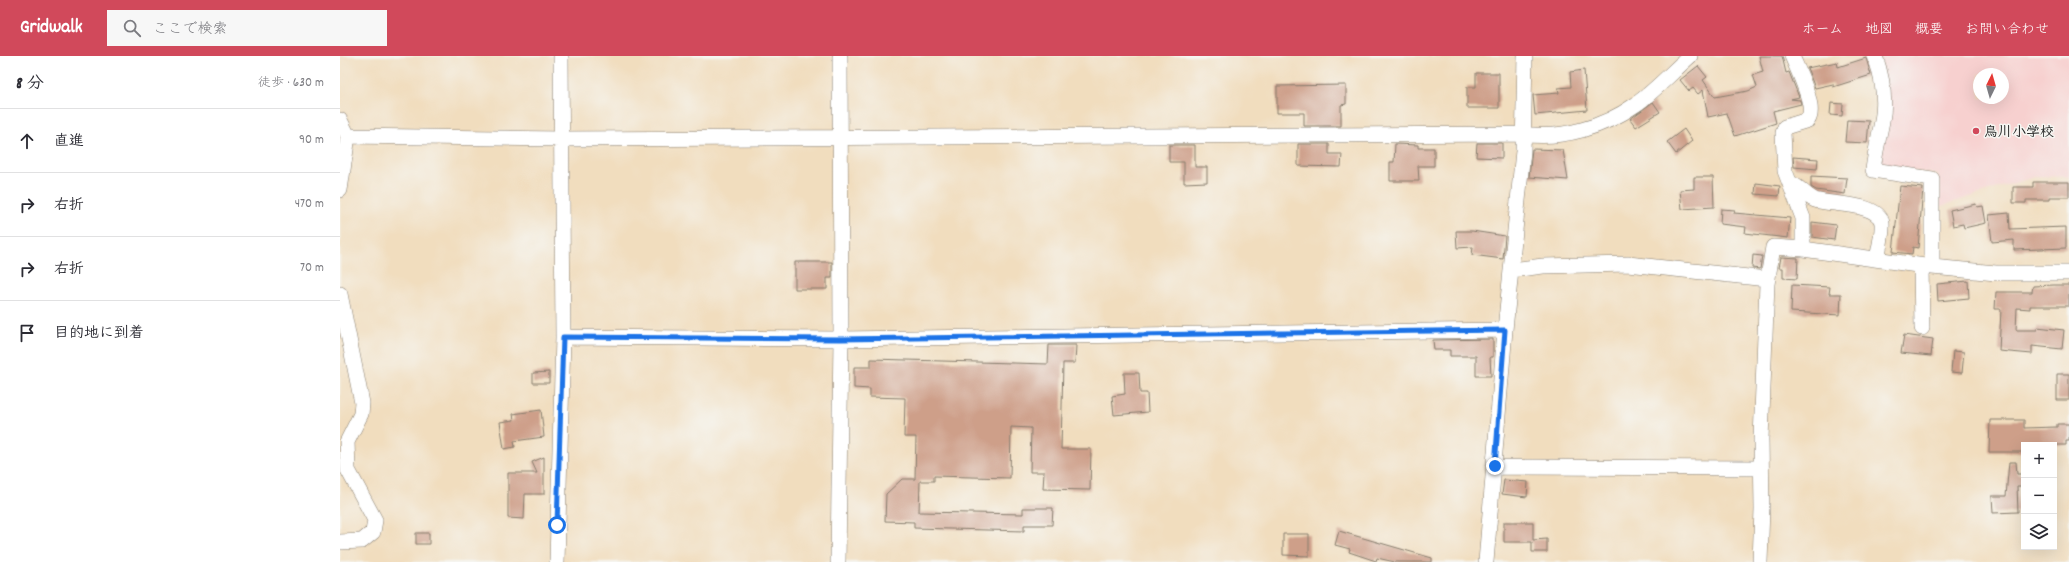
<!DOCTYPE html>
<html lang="ja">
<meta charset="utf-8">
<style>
body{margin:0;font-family:Dekko,"Klee One",sans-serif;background:#f7f7f7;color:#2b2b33}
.controls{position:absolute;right:12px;bottom:12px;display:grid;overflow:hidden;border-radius:0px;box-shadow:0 4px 16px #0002}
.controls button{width:36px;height:36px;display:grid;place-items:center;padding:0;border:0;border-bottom:1px solid #e1e1e2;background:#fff;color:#2b2b33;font:20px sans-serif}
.compass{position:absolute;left:1633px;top:12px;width:36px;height:36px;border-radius:50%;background:#fff;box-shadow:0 4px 16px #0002;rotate:5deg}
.stop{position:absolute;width:12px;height:12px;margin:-9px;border:3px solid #1a73e8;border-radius:50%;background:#fff}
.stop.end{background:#1a73e8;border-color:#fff;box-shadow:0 1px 4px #0008}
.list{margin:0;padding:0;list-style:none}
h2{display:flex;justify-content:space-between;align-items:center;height:52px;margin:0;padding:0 16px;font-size:17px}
h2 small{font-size:13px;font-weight:400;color:#7c7c81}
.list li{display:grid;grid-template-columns:26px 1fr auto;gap:12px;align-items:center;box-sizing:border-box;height:64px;padding:0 16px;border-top:1px solid #e1e1e2}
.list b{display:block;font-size:15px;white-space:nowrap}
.list em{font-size:13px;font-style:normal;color:#7c7c81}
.icon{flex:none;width:22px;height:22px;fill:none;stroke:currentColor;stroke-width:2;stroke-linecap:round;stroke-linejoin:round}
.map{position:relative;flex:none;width:1729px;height:506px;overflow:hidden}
header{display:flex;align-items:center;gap:24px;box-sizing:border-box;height:56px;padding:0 20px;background:#d1495b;color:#fff}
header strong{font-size:19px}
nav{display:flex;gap:22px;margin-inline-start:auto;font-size:14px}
.search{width:280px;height:36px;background:#f7f7f7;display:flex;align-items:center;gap:10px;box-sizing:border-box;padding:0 14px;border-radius:0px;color:#7c7c81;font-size:15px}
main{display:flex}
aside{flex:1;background:#fff}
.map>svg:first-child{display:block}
.built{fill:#f7d0cf;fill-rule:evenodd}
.building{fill:#ce9f89}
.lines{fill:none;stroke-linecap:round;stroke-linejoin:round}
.minor-casing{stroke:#867c6d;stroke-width:16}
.minor{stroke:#fff;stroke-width:15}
.route{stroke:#1a73e8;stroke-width:5}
.poi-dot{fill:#d1495b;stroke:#f6f6f2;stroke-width:1.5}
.labels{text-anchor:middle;stroke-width:3;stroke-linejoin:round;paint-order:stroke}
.poi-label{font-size:14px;font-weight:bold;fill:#1c1c1c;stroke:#f6f6f2;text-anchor:start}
</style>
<header>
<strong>Gridwalk</strong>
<div class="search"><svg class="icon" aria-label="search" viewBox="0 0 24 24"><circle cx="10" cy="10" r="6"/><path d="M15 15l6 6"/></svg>ここで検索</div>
<nav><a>ホーム</a><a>地図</a><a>概要</a><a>お問い合わせ</a></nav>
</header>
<main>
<aside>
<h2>8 分<small>徒歩 · 630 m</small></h2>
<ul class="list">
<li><svg class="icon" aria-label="ahead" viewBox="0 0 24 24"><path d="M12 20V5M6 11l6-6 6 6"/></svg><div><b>直進</b></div><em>90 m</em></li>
<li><svg class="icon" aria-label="right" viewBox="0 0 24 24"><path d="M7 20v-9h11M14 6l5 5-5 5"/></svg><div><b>右折</b></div><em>470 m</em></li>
<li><svg class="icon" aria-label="right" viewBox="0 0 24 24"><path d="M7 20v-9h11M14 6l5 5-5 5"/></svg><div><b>右折</b></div><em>70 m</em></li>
<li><svg class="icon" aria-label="arrive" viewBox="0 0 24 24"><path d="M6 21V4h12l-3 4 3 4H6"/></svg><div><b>目的地に到着</b></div></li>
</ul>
</aside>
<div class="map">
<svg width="1729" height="506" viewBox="0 0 1729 506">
<rect width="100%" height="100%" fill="#f6f6f2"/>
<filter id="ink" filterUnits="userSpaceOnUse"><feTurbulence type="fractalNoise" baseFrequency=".025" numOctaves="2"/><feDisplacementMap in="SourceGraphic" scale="8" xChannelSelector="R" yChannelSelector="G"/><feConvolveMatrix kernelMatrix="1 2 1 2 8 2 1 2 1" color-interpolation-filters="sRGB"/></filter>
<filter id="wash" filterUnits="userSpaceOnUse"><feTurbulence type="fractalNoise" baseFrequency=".012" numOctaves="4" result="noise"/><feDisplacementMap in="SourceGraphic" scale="16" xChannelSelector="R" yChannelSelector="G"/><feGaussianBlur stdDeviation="0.9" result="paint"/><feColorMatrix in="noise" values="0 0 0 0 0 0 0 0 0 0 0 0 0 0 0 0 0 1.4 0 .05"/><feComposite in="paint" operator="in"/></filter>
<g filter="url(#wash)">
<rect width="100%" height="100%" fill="#f1ddbe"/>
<path class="built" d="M1541,0H1729V121L1697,120L1598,151V119L1539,109ZM1639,18H1663V42H1639Z"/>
<g id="blocks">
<path class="building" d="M1419,0H1442L1446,17L1449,16L1459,41L1451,43L1460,44L1461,48L1433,55L1436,67L1395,80L1387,57L1368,61L1363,34L1358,38L1353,32L1349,35L1340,24L1358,10L1367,21L1363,24L1375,41L1408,35L1417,31L1413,19L1423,16Z
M1526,2L1531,19L1493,31V28L1475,32L1467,12L1497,6L1498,11Z
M1244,14L1247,54L1195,59L1193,39L1219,37L1218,32L1231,31L1230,16Z
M1136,17H1159V52H1127V31H1136Z
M1006,29V48L1001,49V70H964V57H937V30Z
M1313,46L1320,56L1296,71L1290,63Z
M1491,47L1503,48L1502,60L1490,59Z
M1507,64L1529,65L1527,87L1505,86Z
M1344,73L1352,85L1336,98L1327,86Z
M1137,87H1162V102L1136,101Z
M958,88H989V98H1002L1001,111L958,110Z
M1055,88L1078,89V92H1094V110H1078L1079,125H1050V106H1054Z
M829,89H855V111H867V126L844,127V106H829Z
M1192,93L1223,94L1228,124L1189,121Z
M1453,101L1478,103L1477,113L1454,111Z
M1471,120L1507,122L1505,138L1476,134L1471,131Z
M1354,121H1373L1374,151L1342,153L1340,134L1354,133Z
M1693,126H1729V141H1709V144H1686V147H1673V131H1693Z
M1416,127L1440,130L1439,140L1415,138Z
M1560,130L1583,132L1578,192L1573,191L1572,198L1553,196Z
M1636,148L1637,151L1643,150L1646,167L1624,172L1623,168L1613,170L1610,154Z
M1381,153L1395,154L1394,157L1450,162L1448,182L1405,177L1406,171L1380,168Z
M1669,157L1670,173L1726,171V192L1674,194V184L1652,186L1649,159Z
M1472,166L1496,169L1494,184L1472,181Z
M1116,175H1132L1165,180L1163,203L1132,199L1133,191L1117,192Z
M1413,199L1422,200L1420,213L1412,212Z
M1441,201L1458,202L1457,223L1443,222V212H1439Z
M455,206H492V222H487V233H455Z
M1628,225L1629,242L1598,245L1597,228Z
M1452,229L1490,231L1489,238H1501L1500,259L1451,256Z
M1714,229H1729V250H1690V253L1677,252L1676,274H1697V271L1724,274L1722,293L1692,290V298L1659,295L1661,253H1655L1656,236H1692L1693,230Z
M1564,279L1593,283L1591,300L1561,297Z
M1153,283V301H1150L1151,320H1136V300H1110V294H1094L1093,284Z
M709,289H736L735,307H723L721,393H751L750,434L703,433L704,416H690L691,372L671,371L670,422L594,420V425H580L579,456L683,458V452H713L712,469H684V475L574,472V466L545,465L546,438L562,423H575L576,381H564L565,342L530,341V333L514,332V311H531V303L708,308Z
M1613,295L1624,296L1622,317L1611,316Z
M209,316V327H193V317Z
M784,317H799L800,337H807L808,356L774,359L772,340L785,338Z
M1717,318H1729V344H1717Z
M201,354L204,381L174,385L175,391L164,393L160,366L174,364L173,358Z
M1650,364H1684V372L1717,371V368H1729V385H1726V389H1684V396H1649Z
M204,401V438H185L184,463L168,462V417H197L192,406Z
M1669,406H1676L1677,418H1684V430H1677L1678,456L1653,457L1652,440H1666Z
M1164,424L1188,426L1187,441L1162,438Z
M1164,466H1193V484L1207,483V496H1192V486H1164Z
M999,475L1092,502V506H1055L1037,502L1036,505L1009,496L1010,493L995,489Z
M76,477H89V488H76Z
M943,478H969V500L943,499Z"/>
</g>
</g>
<g filter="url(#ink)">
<use href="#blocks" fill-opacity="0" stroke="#867c6d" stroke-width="1"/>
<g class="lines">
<g class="minor-casing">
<path id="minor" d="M1452,0C1458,15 1477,51 1468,64L1445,71L1443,77L1445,115L1463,162V193L1592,211L1656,217H1729
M1535,0C1542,20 1546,44 1542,65C1539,81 1535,97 1533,114L1592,123V211
M0,64L8,80L0,134
M8,80L221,83L1183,78C1221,84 1264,71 1295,49C1315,35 1332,16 1350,0
M1450,127C1461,131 1465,140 1475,144C1489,149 1539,146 1542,167C1543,177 1539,192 1537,203
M1581,210L1582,272
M1172,214L1203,210L1288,208L1427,223
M0,238L22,347L21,358L7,386L8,414L35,464L33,476L22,485L0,486
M223,281L501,283L1165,274
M1155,411L1421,412
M217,506L223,281L221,0
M498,506L501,283L500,0
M1146,506L1165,274L1183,95L1185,0
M1420,506L1422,453L1421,383L1427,228L1433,191L1463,193"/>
</g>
<use href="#minor" class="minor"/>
</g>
</g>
<g class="lines" filter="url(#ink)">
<path class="route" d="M217,469L223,281L501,283L1165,274L1155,410"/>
</g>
<circle class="poi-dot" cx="1636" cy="75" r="4"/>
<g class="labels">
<g class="poi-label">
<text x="1644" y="80">鳥川小学校</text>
</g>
</g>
</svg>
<div class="controls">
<button>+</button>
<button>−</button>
<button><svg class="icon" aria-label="layers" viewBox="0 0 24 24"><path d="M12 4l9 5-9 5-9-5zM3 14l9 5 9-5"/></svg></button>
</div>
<svg class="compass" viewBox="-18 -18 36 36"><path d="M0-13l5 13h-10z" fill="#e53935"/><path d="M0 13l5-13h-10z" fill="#7c7c81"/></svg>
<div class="stop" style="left:217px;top:469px"></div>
<div class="stop end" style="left:1155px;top:410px"></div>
</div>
</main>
